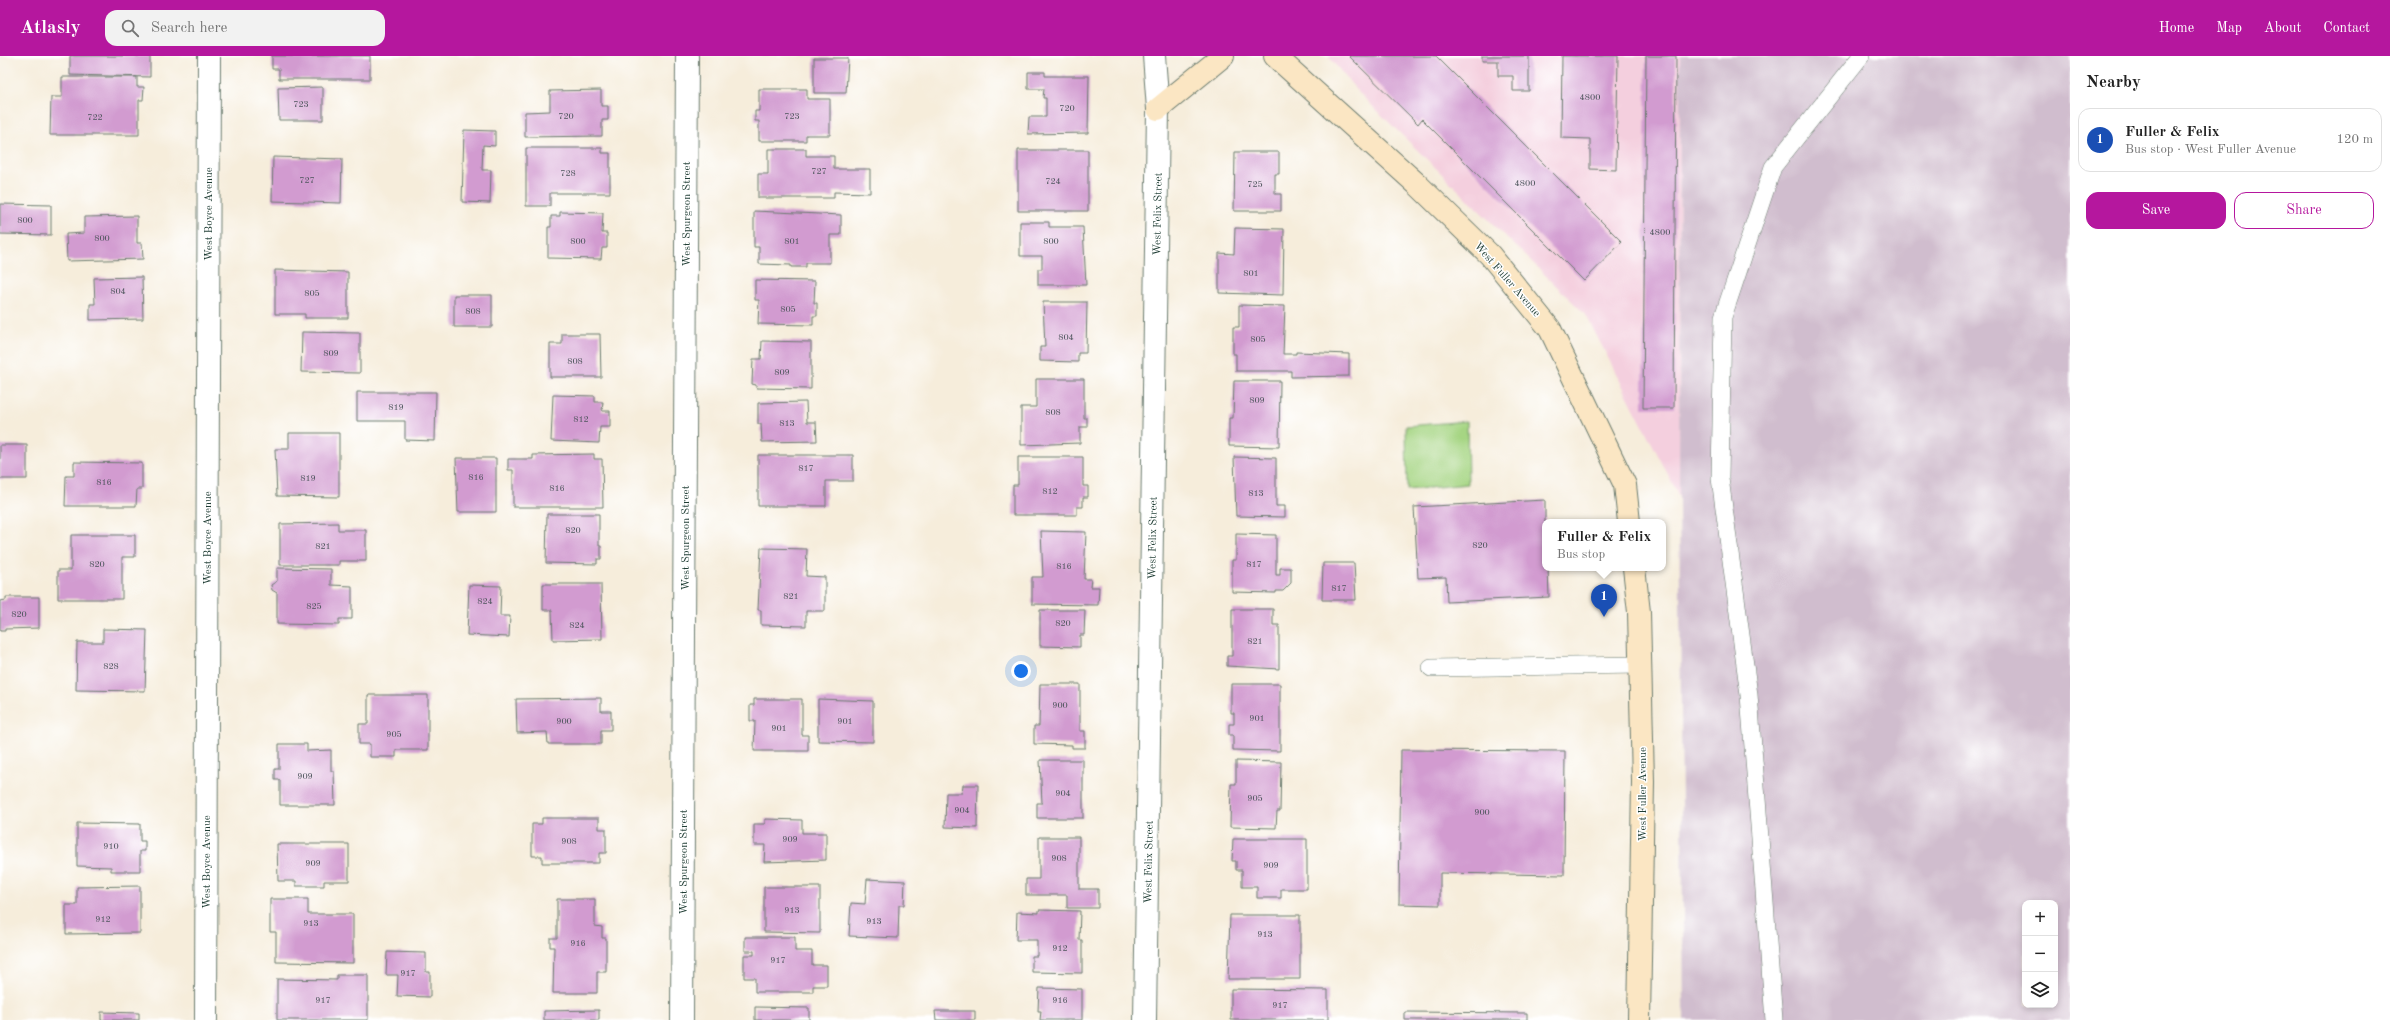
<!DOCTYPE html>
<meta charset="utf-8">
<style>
body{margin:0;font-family:"Old Standard TT",serif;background:#f2f2f2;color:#222}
.controls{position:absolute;right:12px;bottom:12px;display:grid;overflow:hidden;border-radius:8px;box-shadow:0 2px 6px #0003}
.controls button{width:36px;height:36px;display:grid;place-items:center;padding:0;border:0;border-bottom:1px solid #e0e0e0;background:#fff;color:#222;font:20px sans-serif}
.you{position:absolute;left:1021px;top:615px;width:14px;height:14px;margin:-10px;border:3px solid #fff;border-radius:50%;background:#1a73e8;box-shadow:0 0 0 6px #1a73e833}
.badge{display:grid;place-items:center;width:26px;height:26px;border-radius:50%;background:#b5179e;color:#fff;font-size:13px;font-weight:700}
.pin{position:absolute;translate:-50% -33px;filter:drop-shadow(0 1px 2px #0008)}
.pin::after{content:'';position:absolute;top:21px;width:14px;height:12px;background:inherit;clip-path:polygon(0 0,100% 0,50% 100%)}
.popup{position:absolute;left:1542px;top:463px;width:124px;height:52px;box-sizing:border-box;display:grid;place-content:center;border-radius:8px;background:#fff;filter:drop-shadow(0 1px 3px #0005);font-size:13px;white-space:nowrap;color:#767676}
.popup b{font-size:15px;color:#222}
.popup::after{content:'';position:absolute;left:50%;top:100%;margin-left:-8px;border:8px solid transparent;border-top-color:#fff}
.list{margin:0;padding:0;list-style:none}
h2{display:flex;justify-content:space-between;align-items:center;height:52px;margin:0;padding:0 16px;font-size:17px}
h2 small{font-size:13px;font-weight:400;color:#767676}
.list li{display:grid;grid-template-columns:26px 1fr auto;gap:12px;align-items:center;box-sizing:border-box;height:64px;margin:0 8px 8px;padding:0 8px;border:1px solid #e0e0e0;border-radius:12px}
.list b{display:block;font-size:15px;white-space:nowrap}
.list p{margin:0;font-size:13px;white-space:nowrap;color:#767676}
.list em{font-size:13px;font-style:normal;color:#767676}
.actions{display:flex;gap:8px;padding:12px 16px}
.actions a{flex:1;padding:9px 0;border:1px solid #b5179e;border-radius:12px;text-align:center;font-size:14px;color:#b5179e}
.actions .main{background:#b5179e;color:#fff}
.icon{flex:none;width:22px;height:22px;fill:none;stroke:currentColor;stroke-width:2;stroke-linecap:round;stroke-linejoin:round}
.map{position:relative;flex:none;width:2070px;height:964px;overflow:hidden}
header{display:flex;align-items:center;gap:24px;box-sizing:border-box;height:56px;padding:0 20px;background:#b5179e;color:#fff}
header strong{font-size:19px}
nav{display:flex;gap:22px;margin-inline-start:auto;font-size:14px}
.search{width:280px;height:36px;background:#f2f2f2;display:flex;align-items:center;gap:10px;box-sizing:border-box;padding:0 14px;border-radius:12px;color:#767676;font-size:15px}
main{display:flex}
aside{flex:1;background:#fff}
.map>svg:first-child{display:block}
.built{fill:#f4cfde}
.industrial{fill:#d0bdce;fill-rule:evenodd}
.green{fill:#a6d583;stroke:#62895c}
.building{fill:#d29bd0}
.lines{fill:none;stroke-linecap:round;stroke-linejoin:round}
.lane-casing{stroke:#6a7b6e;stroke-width:18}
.street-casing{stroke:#6a7b6e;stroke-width:24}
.secondary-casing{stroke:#6a7b6e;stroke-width:24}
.lane{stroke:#fff;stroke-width:17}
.street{stroke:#fff;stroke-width:22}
.secondary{stroke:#fbe6c3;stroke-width:22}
.labels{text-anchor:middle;stroke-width:3;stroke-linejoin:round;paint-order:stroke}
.number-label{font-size:9px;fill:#4c545b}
.street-label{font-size:11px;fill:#1f3d34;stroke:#fff}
</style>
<header>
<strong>Atlasly</strong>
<div class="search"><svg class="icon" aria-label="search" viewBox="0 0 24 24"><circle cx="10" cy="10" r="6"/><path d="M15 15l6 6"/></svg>Search here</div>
<nav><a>Home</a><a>Map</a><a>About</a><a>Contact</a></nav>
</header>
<main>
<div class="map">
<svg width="2070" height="964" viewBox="0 0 2070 964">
<rect width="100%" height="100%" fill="#fff"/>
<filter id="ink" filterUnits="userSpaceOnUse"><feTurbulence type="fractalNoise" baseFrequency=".025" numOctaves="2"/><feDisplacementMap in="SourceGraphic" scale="8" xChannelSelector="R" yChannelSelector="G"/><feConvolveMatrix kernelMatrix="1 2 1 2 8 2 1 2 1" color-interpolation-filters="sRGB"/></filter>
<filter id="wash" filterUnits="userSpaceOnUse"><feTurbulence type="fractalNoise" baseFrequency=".012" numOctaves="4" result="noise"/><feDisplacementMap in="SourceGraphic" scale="16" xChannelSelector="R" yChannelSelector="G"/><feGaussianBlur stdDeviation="0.9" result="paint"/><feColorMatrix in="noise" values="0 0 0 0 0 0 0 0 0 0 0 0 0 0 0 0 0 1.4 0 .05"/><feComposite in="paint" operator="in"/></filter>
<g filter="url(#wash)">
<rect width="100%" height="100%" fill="#f6eddb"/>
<path class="built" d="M1328,0H1680L1679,440L1586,259L1359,37Z"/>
<path class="industrial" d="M1680,0H2070V964H1684L1679,440ZM2025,847H2055V949H2025Z"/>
<path class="green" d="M1467,365L1468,428L1407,434L1406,370Z"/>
<g id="blocks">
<path class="building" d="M70,0H150V21L70,19Z
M272,0H370V23H279V13H272Z
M1349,0H1436L1622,186L1584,225L1422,63L1418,68Z
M1482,0H1529V35H1513V20H1498V5H1482Z
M1562,0H1618L1616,114L1590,113V83L1561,82Z
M1646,0H1676L1674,352H1643Z
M814,2H848L846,37H814Z
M1028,16H1045V20H1089L1088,77L1028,78L1029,61H1046V42H1043L1044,33H1028Z
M62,21H137V31H144L143,44H139V79H50L51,41H62Z
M323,31V64H279L278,32Z
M759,33H807V43H830V79H806V85H759V65H755V55H759Z
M601,34V50H608V64H602V80L525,81V56L550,55V35Z
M464,74L495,75V90L483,89L482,114H491L490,147L462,146Z
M526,92H602V97H610V137H550V150H526Z
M768,93H806V100H834V113H870V137L834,136V142H758V118H768Z
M1018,94H1088V155H1018Z
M1235,96H1279V118H1275V138H1281V155H1234Z
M273,101L342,103L341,147L272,145Z
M0,148L51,149V179L0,178Z
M754,155L841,159V179H830V207H806V211H791V209L759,208V191H754Z
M560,156L603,157L602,177H607V192H602L601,203L548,202V171H551V160H560Z
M137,160V187H142L143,203L67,205L66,178L84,177V161Z
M1020,166H1049V171H1083L1086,229H1038V213H1042V200H1020Z
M1235,172L1284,173L1283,239L1219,237V197L1234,198Z
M275,214L348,216V262H305V258H275Z
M142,221L143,263L90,264V248H95L94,222Z
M755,224L815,225L814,247H817V260H813V269L758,268L759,244H755Z
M454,239H492V271H454Z
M1043,246H1087L1086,297H1078V306L1040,305V291H1045Z
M1239,249L1285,250L1283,298H1296V296L1349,298V320L1291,321V315H1236V298H1233V271H1239Z
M302,276L360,277V317L301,316Z
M562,278H600L601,321H550V288H562Z
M762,285L811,286V333L756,332V329L752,328L753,303H761Z
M1036,323H1084V362H1087V371H1080V387L1021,389V351H1036Z
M1234,325H1280L1279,391L1229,390V362H1233Z
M357,336H436L435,385L405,384V365H357Z
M553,339L595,340V346H603L602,355H610V371H600L599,387L551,385Z
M806,346L807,366H816L817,385L762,386L761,368H758V347Z
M289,377H339V441L277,440L275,393H289Z
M0,389H27V423H0Z
M594,398V403H602L603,451H513V414H508V403H533V399Z
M758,399H853V425H826V450H758Z
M1018,401H1083V430H1088V441H1083V451H1077V459H1013V429H1018Z
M1234,401L1276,402V450H1285V461L1236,460Z
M456,402H496V456H458Z
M74,406L142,407V433H137L136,450H65L66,420H74Z
M1545,444V512H1548L1549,541L1447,546L1446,521L1418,522L1414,451Z
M547,458H599V490H601V503H597V508L546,507Z
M338,467V474H366V505H339V509H280V468Z
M1041,475L1086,476L1084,523H1091L1090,531H1099L1098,549L1032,548V521H1043Z
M1236,478L1276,479V519H1280V512H1291V527L1283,535H1276V537L1232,536V504H1236Z
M71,479H135V501H122V543H58V514H71Z
M761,492L807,493L806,520L825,521V555H806V570L761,569V554H758Z
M1323,507H1354L1356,544H1322Z
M277,512L331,513V529L352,530V563H339V569L277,568V537L272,534L271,529L277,525Z
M543,528H601L602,583L553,584L552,554H543Z
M469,529L501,530L500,560H510L509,581L467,579Z
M6,541H39V572L5,573V575H0V545L6,544Z
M1232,553H1273V569H1279V613L1227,610V600H1232Z
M1040,554H1085L1084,579H1080V591L1040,590Z
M103,573L147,574L145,635L76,634L77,586H103Z
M1040,628H1080V675H1085V692H1072V689L1034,688V670H1039Z
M1231,628H1280V695L1233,694V679H1229V668H1234V657H1231Z
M368,639H428V694H396V701H370V688H359V668H368Z
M601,642V655H611V674H601V688H548L547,676L517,677L516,643Z
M754,643H802V679H808V695H754L755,665H750V649H754Z
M818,643L873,645V686L818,685Z
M279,688H307V695L331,694V715H334L335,749H280V724H275V713H279Z
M1401,694L1565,695L1564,819L1440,817V849L1399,848Z
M1040,704H1083V762H1037V747H1042Z
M1236,705L1281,706L1280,755H1277L1276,772L1230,771L1231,728H1236Z
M963,729H978L977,772L945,771L946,737H962Z
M542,762H599V773H606V797H599V807H542V800H532V768H542Z
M765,763L802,764V777H826V804L764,806L765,789H754V768H765Z
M77,767L140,768V785H145V795H140V815H111V811L77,810Z
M1039,781H1079V833H1098V852H1067V839H1026V823H1039Z
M1233,783H1307V833H1281V842H1257V831H1242V814H1236V805H1232Z
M277,788H349V825H324V830H296V825H278Z
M867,823L905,825L904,849H899L898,882L849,880L851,847L865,848Z
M140,830V877L66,878V849H77V831Z
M764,831H820V877L764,876Z
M270,843H308V858H353V907L276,906V876H270Z
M557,843H595V870L602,871V882H606V916H597V937H553L554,891H550V882H557Z
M1039,854L1080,855L1079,884H1082V917L1032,916V900H1037V884H1016L1017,856L1039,857Z
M1230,859H1300V923H1228Z
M745,881H795V895H812V909H827V930H813V936H755V922H744V899H754V895H745Z
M387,896L426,897V916H430V941L397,940L398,919H386Z
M337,919H368V964H277V923L337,924Z
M1039,932L1082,933V964H1040L1041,955H1038Z
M1231,933L1328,934V964H1231Z
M755,951L809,952V964H755Z
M599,954V964H544V955Z
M935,955H975V964H936Z
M101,956L139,957V964H101Z
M1405,956L1527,957V964H1405Z"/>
</g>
</g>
<g filter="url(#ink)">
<use href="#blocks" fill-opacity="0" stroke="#6a7b6e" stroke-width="1"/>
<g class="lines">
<g class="lane-casing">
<path id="lane" d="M1431,612L1640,609
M1774,964L1749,639L1720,422L1723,261L1773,111L1861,0"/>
</g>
<g class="street-casing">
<path id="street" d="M206,964L209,0
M682,964L687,0
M1145,964L1158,53L1154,0"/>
</g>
<g class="secondary-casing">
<path id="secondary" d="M1275,0L1418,129L1490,199L1550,273L1625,429L1629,466
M1158,53L1223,0
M1634,512L1639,556L1643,726L1639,964"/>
</g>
<use href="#lane" class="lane"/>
<use href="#street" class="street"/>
<use href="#secondary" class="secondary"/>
</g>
</g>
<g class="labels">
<g class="number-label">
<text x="1590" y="44">4800</text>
<text x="301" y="51">723</text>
<text x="1067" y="55">720</text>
<text x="566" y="63">720</text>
<text x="792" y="63">723</text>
<text x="95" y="64">722</text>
<text x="819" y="118">727</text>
<text x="568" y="120">728</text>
<text x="307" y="127">727</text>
<text x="1053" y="128">724</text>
<text x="1525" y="130">4800</text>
<text x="1255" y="131">725</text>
<text x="25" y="167">800</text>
<text x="1660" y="179">4800</text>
<text x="102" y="185">800</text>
<text x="578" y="188">800</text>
<text x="792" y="188">801</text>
<text x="1051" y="188">800</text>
<text x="1251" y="220">801</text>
<text x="118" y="238">804</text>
<text x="312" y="240">805</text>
<text x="788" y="256">805</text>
<text x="473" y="258">808</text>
<text x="1066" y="284">804</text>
<text x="1258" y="286">805</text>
<text x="331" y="300">809</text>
<text x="575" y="308">808</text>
<text x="782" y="319">809</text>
<text x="1257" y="347">809</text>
<text x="396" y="354">819</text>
<text x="1053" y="359">808</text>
<text x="581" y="366">812</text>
<text x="787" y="370">813</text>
<text x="806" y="415">817</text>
<text x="476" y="424">816</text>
<text x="308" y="425">819</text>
<text x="104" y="429">816</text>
<text x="557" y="435">816</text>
<text x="1050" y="438">812</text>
<text x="1256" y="440">813</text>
<text x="573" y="477">820</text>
<text x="1480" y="492">820</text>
<text x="323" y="493">821</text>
<text x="97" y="511">820</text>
<text x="1254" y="511">817</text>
<text x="1064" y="513">816</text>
<text x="1339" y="535">817</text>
<text x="791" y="543">821</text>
<text x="485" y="548">824</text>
<text x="314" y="553">825</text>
<text x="19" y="561">820</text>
<text x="1063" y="570">820</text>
<text x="577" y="572">824</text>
<text x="1255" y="588">821</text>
<text x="111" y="613">828</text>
<text x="1060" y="652">900</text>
<text x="1257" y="665">901</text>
<text x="564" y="668">900</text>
<text x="845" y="668">901</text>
<text x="779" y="675">901</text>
<text x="394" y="681">905</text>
<text x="305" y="723">909</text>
<text x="1063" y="740">904</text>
<text x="1255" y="745">905</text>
<text x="962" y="757">904</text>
<text x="1482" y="759">900</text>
<text x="790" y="786">909</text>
<text x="569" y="788">908</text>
<text x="111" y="793">910</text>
<text x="1059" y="805">908</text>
<text x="313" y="810">909</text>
<text x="1271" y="812">909</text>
<text x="792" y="857">913</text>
<text x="103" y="866">912</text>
<text x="874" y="868">913</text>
<text x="311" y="870">913</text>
<text x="1265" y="881">913</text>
<text x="578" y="890">916</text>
<text x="1060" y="895">912</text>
<text x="778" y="907">917</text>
<text x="408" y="920">917</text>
<text x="323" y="947">917</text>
<text x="1060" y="947">916</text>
<text x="1280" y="952">917</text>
</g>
<g class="street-label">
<text transform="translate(208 158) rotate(-90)" y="4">West Boyce Avenue</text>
<text transform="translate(686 158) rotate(-90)" y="4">West Spurgeon Street</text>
<text transform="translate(1157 158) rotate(-89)" y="4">West Felix Street</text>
<text transform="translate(1508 223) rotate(49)" y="4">West Fuller Avenue</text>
<text transform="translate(207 482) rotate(-90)" y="4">West Boyce Avenue</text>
<text transform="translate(685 482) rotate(-90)" y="4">West Spurgeon Street</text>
<text transform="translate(1152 482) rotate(-89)" y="4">West Felix Street</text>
<text transform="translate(1642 738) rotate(-90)" y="4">West Fuller Avenue</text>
<text transform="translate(206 806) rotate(-90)" y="4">West Boyce Avenue</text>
<text transform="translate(683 806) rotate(-90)" y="4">West Spurgeon Street</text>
<text transform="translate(1148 806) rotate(-89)" y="4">West Felix Street</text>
</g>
</g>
</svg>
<div class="controls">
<button>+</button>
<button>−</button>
<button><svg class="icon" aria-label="layers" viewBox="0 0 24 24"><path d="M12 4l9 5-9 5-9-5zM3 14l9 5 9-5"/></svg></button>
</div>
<div class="you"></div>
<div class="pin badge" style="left:1604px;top:561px;background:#1a4fb4">1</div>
<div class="popup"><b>Fuller &amp; Felix</b>Bus stop</div>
</div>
<aside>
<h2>Nearby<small></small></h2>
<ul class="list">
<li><span class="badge" style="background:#1a4fb4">1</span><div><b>Fuller &amp; Felix</b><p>Bus stop · West Fuller Avenue</p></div><em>120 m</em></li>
</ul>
<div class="actions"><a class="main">Save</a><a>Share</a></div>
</aside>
</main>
